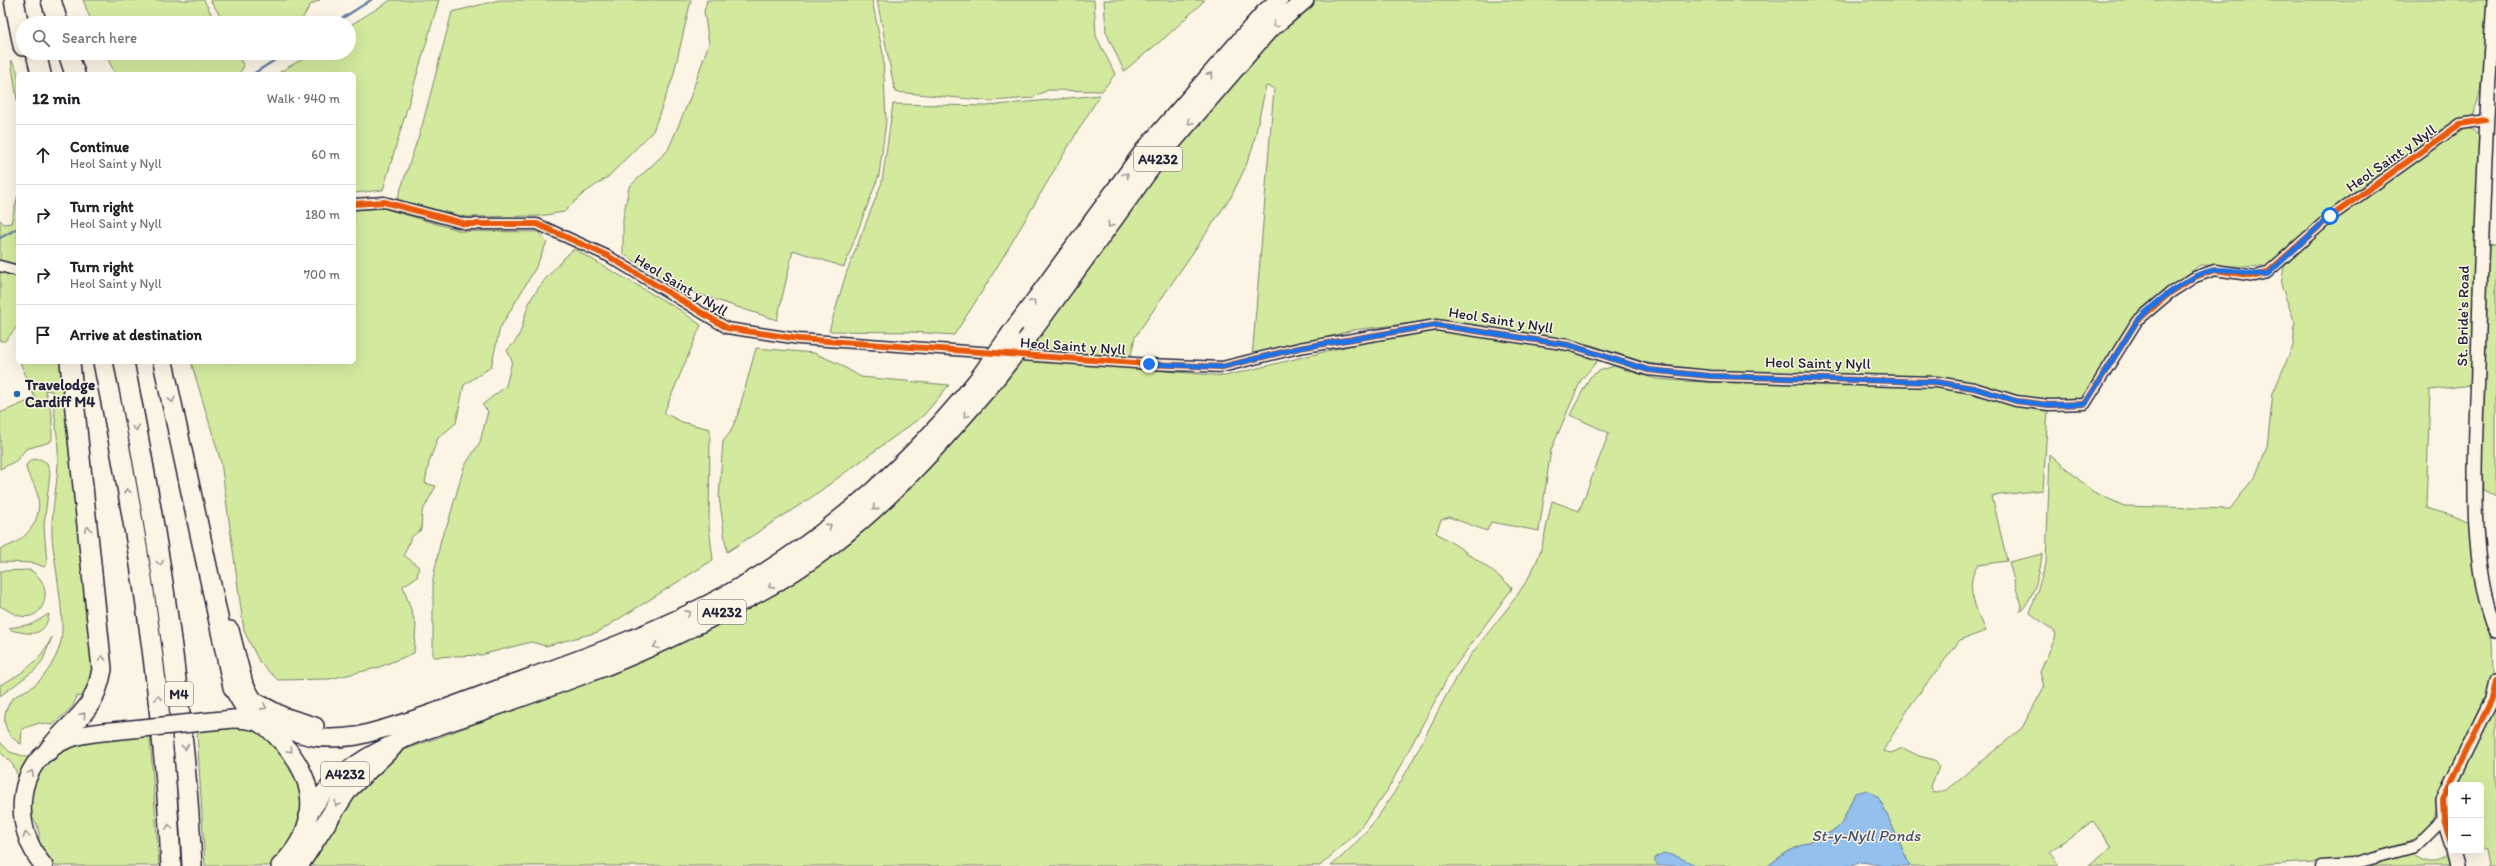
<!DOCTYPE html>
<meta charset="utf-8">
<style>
body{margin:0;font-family:Itim,sans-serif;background:#f2f2f2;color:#202124}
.controls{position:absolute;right:12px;bottom:12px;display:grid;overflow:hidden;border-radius:6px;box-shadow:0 4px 16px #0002}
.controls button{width:36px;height:36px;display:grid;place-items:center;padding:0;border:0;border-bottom:1px solid #e0e0e0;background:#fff;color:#202124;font:20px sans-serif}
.stop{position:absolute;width:12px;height:12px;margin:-9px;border:3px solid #1a73e8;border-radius:50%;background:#fff}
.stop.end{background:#1a73e8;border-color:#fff;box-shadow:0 1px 4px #0008}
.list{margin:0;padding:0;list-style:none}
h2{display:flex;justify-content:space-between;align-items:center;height:52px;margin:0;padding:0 16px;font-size:17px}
h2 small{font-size:13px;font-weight:400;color:#757577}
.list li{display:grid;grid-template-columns:26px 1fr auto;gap:12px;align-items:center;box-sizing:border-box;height:60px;padding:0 16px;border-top:1px solid #e0e0e0}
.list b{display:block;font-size:15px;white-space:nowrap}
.list p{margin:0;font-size:13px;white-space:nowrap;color:#757577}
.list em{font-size:13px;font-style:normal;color:#757577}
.icon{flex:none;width:22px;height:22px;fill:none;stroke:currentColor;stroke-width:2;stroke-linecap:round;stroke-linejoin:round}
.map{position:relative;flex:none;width:2496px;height:866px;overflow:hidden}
.search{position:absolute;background:#fff;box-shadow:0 4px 16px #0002;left:16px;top:16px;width:340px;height:44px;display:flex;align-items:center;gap:10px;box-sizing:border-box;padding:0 14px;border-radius:22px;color:#757577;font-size:15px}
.panel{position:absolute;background:#fff;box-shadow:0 4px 16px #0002;left:16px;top:72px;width:340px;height:292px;border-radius:6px}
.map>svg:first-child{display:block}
.green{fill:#d3e99e;stroke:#7a866c}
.water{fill:#93c0ed;stroke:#6681a6}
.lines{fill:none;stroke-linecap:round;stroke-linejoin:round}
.stream{stroke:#6681a6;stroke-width:2.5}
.minor-casing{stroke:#22223b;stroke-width:13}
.tertiary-casing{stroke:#22223b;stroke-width:16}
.trunk-casing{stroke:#22223b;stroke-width:20}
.motorway-casing{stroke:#22223b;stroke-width:22}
.minor{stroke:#fcf5e5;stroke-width:10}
.tertiary{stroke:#fcf5e5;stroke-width:13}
.trunk{stroke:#fcf5e5;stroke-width:17}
.motorway{stroke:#fcf5e5;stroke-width:19}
.trunk-bridge-casing{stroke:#22223b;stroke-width:20;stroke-linecap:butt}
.trunk-bridge{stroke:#fcf5e5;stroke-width:17}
.cycleway-casing{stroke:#fcf5e5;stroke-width:8}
.cycleway{stroke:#e8590c;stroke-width:6}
.oneway{stroke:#9a9698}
.route{stroke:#1a73e8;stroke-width:5}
.poi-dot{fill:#1f6fb2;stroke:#fcf5e5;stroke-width:1.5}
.labels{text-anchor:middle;stroke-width:3;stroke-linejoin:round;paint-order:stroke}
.shield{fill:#fcf5e5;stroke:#63616e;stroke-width:1}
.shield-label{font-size:14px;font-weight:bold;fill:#22223b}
.street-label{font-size:15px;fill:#22223b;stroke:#fcf5e5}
.poi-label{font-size:15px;font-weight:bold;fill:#22223b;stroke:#fcf5e5;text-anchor:start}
.water-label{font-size:16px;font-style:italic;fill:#445170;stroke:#fcf5e5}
</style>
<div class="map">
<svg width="2496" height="866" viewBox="0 0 2496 866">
<rect width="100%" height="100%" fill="#fcf5e5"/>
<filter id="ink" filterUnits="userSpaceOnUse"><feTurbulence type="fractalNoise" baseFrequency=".025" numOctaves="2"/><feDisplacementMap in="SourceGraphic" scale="8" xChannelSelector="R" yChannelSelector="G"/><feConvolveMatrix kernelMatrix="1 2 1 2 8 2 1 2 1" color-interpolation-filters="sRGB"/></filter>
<g filter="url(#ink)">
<path class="green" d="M83,0H204L216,23H92Z
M210,0H320L310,5L300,23H225Z
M391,0H439L383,190L354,193V74H277C309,54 312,53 349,53V26Z
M499,0H691L673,77L653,131L608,177L584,193L564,212L540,216L465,217L397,200L422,126L452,12Z
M707,0H872L883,54L886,121L879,175L844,267L793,250L777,320L679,288L623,254V218L629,187L668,150L690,98L709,43L704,12Z
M877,0H1094L1096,36L1115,74L1102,91L1048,90L1031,98L992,101L895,92Z
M1104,0H1205L1168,35L1124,71L1106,32Z
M1302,0H2489L2480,93L2473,116L2446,127L2354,192L2280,260L2266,267L2200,265L2143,308L2081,402L2018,398L1929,377L1713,371L1647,363L1591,345L1439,320L1353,330L1252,358L1274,88L1266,86L1253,146L1245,168L1231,197L1135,337L1130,359L1027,352L1119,218Z
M105,53H236L244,66L239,74H115Z
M11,60C22,72 18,89 18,106Z
M1100,95C1050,174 1006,257 954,335L912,332L829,331L846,274L882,182L893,104L987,106Z
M2464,127L2476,131L2480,138L2472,385L2430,390L2426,508L2454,516L2474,525L2484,613L2492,641L2493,673L2480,710L2444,782L2433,823L2425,833L2409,842L2348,860L2248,866H2089L2112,847L2093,821L2050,851L2059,866H1910L1883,806L1855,793L1842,823L1835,830L1785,853L1768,866H1698L1655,862L1659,866H1331C1394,814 1415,751 1453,683C1476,640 1516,607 1536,563C1544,544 1547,522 1552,501L1579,511L1609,433L1570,415L1590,377L1599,371L1614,366L1656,379L1682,381L1728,383L1826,381L1963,388L2048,410L2043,490L1992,496L2007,561L1978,565C1963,586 1977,610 1986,631L1960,640L1912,703L1883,751L1891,753L1903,748L1919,756L1935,760L1939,767L1931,786L1933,792L1937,793L1946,790L2022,728L2044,687L2040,672L2056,636L2055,632L2030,613L2046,564L2050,454L2092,491L2124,506L2230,509L2256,475L2267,447L2273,393L2293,346L2295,323L2281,285L2284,267L2314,235Z
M18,195V326L5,341H0V220L4,224L11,223Z
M383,208L461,231L538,232L547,242L535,269L500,328L491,367L464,385L456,423L438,438L429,462L425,483L436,486L422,512L421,530L411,537L404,555L419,567L417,577L403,586L416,625L414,653L377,668L330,679L278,680L260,663L244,631L221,462L191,362H354V210Z
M2486,245L2496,246V497L2483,490L2481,442Z
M574,249L680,310L701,325L664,413L682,422L710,429L709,527L713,560L598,632L546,646L531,642L481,655L433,657V579L441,539L448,523L464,467L480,442L488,411L482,405L506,386L512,361L507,350C525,335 521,321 530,301C535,290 564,256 574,249Z
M1435,329L1568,349L1599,359L1581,380L1551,450L1539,531L1491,522L1487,531L1449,517L1441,520L1436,533C1463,549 1488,567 1512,587L1511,590L1450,673L1387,791L1357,832L1320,866H306L349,797L399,752L542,699L670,648L764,600L854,540L915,483L1023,357L1133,365L1164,371L1225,376L1369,341L1403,337Z
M756,348L814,353L837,363L861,377L949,385L924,415L809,499L727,552L719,497L723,441L730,433L738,414Z
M20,362H63L95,669L89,692L81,697L77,696L73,706L53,725L39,723L22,729L21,744C2,734 0,714 13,698C20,692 29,690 36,684C47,674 56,659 60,645C67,622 54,564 52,536C51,512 57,488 58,464C59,440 54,414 52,391L45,390L52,415V440L47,443L26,449L16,461L0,469V413L35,398Z
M40,459L47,463L50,473L44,526L47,564L44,567L34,563L0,562V549C29,541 48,515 34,485C31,477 26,474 26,465L31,460Z
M2042,554C2041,571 2033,600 2020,612L2021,606L2009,562Z
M30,570C55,583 47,622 20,616C13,614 6,609 0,606V571Z
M49,614C46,631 38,636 20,632C16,631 11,631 9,628L32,624Z
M52,637L43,660L35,670L0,696V685C24,673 40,661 52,637Z
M2496,698V866H2488L2485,850L2481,849V785H2454Z
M240,727C258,729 268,739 280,753C284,758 290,764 293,769C313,800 295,846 269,866H205L197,731Z
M150,736L159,866H55L38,845C41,833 38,822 29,814C29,783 48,748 80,742C103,737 127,738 150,736Z
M0,742L10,752L30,758L19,778L13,765L0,752Z
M2413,850C2418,865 2442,866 2448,853L2453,866H2364Z"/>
<path class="water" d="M1867,790L1878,797L1883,806L1910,866H1885L1862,862L1851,866H1768L1785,853L1835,830L1842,823L1855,793Z
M1663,853L1676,856L1698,866H1659L1655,862V858Z"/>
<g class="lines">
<path class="stream" d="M335,23L371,0
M253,74L286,53
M0,238L18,228"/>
<g class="minor-casing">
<path id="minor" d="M354,204L384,202L466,224H537L608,256L727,328L799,339L1149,364L1222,367L1299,348L1436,325L1569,345L1648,370L1710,376L1936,382L1974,388L2016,401L2049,405L2085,404L2137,321L2170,293L2195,277L2215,270L2255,276L2267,273L2330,217L2460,124L2485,120
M0,266L18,271
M2321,866L2353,864L2415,847L2444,818"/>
</g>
<g class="tertiary-casing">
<path id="tertiary" d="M2494,0C2485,123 2481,246 2478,369C2476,448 2466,558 2496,631
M2451,844L2444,818L2443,799L2492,699L2496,682
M2453,851L2457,866"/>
</g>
<g class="trunk-casing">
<path id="trunk" d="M1010,334L1145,149L1264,13L1279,0
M1030,335L1157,160L1268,31L1305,0
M230,630L244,684L254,701L283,716L315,726
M233,719C261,719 287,732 314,737C328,739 343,738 357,736C411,723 464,701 517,682C589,656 662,630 729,593C825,540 909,465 978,379
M265,726C313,767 329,817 280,866
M308,816C343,751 427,730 492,708C530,695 568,681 605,667C664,643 720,615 776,583C860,534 928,459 991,385
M44,866C15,833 12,773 53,747C70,735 91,733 112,731"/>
</g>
<g class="motorway-casing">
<path id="motorway" d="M14,0L23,46
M51,0L58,23
M36,53L41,74
M68,53L75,74
M103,362C137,528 164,697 171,866
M124,362C157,529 184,696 192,866
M163,362L233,687L246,709L262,724
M48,751C72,718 94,716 102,669L70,362
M298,866L348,789L393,746"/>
</g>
<use href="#minor" class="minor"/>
<use href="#tertiary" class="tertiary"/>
<use href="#trunk" class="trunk"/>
<use href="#motorway" class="motorway"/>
<g class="trunk-bridge-casing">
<path id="trunk-bridge" d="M978,379L1010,334
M991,385L1030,335
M112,731L233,719"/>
</g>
<use href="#trunk-bridge" class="trunk-bridge"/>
<g class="cycleway-casing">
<path id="cycleway" d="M354,204L384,202L466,224H537L608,256L727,328L799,339L1149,364L1222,367L1299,348L1436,325L1569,345L1648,370L1710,376L1936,382L1974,388L2016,401L2049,405L2085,404L2137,321L2170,293L2195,277L2215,270L2255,276L2267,273L2330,217L2460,124L2485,120
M2451,844L2444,818L2443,799L2492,699L2496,682"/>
</g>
<use href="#cycleway" class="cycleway"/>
</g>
<defs><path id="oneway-chevron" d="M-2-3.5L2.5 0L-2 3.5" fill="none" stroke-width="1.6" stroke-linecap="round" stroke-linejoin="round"/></defs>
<g class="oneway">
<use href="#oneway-chevron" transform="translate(1275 25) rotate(141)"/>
<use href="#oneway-chevron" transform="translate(1210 75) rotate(-49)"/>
<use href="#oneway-chevron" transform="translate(1190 122) rotate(130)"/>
<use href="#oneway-chevron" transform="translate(1126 175) rotate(-54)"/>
<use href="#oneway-chevron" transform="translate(1110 225) rotate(126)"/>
<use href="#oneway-chevron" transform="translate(1033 302) rotate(-55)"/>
<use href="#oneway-chevron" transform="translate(172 400) rotate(76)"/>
<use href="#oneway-chevron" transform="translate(966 415) rotate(130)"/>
<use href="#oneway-chevron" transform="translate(136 428) rotate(80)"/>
<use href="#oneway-chevron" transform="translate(127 491) rotate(-100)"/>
<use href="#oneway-chevron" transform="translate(875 508) rotate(140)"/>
<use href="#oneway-chevron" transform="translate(829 526) rotate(-37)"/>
<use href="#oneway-chevron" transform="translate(88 529) rotate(-96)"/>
<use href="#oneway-chevron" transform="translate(160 563) rotate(82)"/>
<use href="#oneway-chevron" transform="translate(771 586) rotate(151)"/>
<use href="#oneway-chevron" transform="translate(688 613) rotate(-26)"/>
<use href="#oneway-chevron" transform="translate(656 646) rotate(157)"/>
<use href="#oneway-chevron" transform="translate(102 658) rotate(-92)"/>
<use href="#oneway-chevron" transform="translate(158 698) rotate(-97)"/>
<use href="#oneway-chevron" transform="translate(264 707) rotate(28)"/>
<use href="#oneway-chevron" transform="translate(83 715) rotate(-52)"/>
<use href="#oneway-chevron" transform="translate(185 747) rotate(84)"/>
<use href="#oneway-chevron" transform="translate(290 750) rotate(50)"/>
<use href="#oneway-chevron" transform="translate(31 773) rotate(-62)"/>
<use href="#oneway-chevron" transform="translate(337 804) rotate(124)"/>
<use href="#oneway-chevron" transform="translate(169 827) rotate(-93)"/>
<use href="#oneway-chevron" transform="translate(26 835) rotate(-108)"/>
</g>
</g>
<g class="lines" filter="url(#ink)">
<path class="route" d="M1149,364L1222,367L1299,348L1436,325L1569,345L1648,370L1710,376L1936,382L1974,388L2016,401L2049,405L2085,404L2137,321C2153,304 2192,272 2216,270C2234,268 2250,276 2268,274L2330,216"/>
</g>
<circle class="poi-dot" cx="17" cy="394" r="4"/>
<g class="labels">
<g class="shield">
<rect x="1134" y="147" width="48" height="24" rx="3"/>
<rect x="698" y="600" width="48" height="24" rx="3"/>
<rect x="165" y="682" width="28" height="24" rx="3"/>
<rect x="321" y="762" width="48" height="24" rx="3"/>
</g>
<g class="shield-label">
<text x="1158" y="164">A4232</text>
<text x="722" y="617">A4232</text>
<text x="179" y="699">M4</text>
<text x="345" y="779">A4232</text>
</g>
<g class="street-label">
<text transform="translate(2391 158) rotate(-35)" y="5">Heol Saint y Nyll</text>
<text transform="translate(681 285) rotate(31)" y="5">Heol Saint y Nyll</text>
<text transform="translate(2463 316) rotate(-89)" y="5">St. Bride's Road</text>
<text transform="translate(1501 320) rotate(9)" y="5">Heol Saint y Nyll</text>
<text transform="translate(1073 346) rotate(4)" y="5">Heol Saint y Nyll</text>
<text transform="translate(1818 363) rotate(1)" y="5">Heol Saint y Nyll</text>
</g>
<g class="poi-label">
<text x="25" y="390">Travelodge<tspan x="25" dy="17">Cardiff M4</tspan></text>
</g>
<g class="water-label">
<text x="1866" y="841">St-y-Nyll Ponds</text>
</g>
</g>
</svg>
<div class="controls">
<button>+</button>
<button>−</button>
</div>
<div class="stop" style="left:2330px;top:216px"></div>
<div class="stop end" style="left:1149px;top:364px"></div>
<div class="search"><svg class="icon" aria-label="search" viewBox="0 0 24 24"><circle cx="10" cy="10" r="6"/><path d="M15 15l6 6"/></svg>Search here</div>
<section class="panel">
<h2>12 min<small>Walk · 940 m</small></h2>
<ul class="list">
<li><svg class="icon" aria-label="ahead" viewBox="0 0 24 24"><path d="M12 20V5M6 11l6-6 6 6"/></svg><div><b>Continue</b><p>Heol Saint y Nyll</p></div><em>60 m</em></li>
<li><svg class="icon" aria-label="right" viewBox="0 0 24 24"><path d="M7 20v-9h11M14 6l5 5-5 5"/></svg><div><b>Turn right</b><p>Heol Saint y Nyll</p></div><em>180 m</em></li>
<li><svg class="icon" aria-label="right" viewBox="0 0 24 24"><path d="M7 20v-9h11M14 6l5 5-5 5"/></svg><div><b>Turn right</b><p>Heol Saint y Nyll</p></div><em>700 m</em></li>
<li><svg class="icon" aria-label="arrive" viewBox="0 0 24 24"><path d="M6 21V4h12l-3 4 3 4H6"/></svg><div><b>Arrive at destination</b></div></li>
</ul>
</section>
</div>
